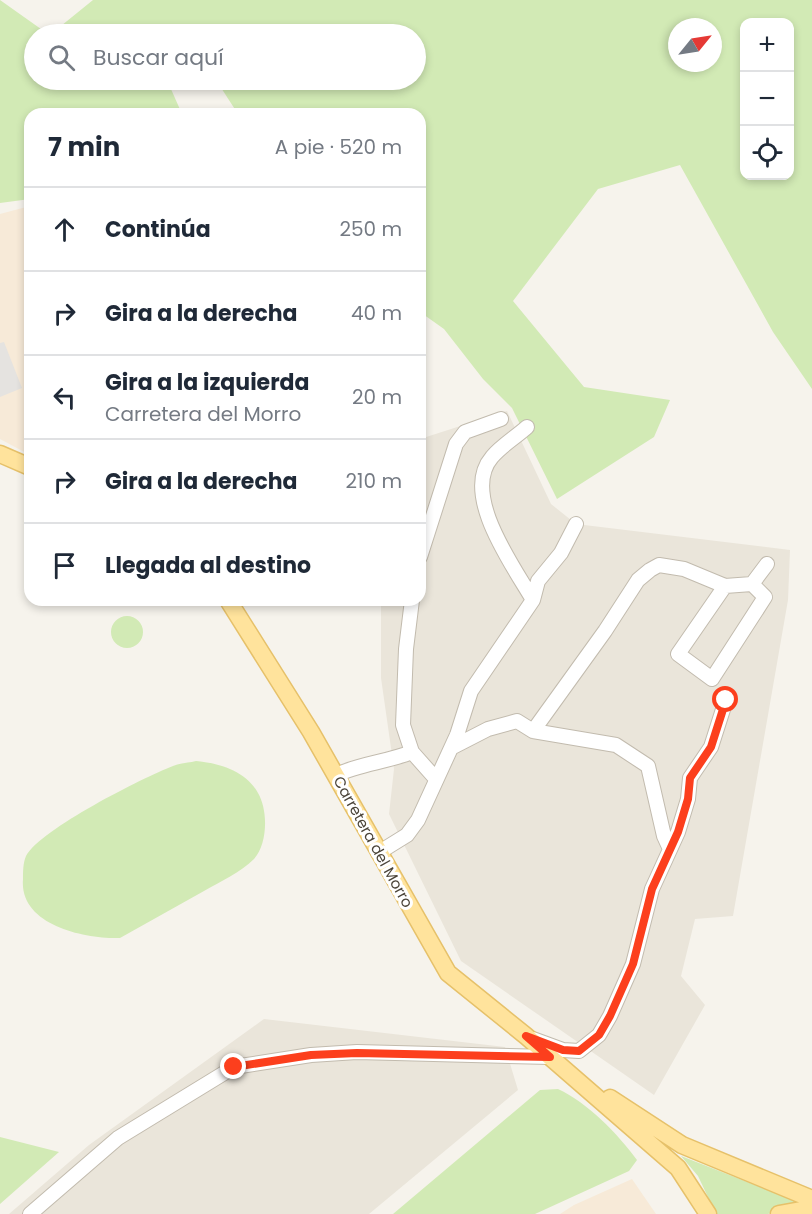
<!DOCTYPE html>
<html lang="es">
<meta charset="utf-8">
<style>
body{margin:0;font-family:Poppins,sans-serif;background:#f6f6f7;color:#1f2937}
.controls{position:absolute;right:18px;top:18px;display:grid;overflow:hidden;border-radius:12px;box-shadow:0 3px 9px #0003}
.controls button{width:54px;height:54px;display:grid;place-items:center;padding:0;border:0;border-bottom:2px solid #e0e1e3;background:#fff;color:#1f2937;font:30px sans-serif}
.compass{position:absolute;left:668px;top:18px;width:54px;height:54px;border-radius:50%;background:#fff;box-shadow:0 3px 9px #0003;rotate:60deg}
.stop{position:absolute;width:18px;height:18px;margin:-14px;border:4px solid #fc3f1d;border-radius:50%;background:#fff}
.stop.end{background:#fc3f1d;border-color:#fff;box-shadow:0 2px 6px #0008}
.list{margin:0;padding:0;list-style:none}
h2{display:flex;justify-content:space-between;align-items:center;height:78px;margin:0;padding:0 24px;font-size:26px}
h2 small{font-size:20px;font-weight:400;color:#747a83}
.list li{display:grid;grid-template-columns:39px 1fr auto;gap:18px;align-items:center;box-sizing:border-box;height:84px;padding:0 24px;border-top:2px solid #e0e1e3}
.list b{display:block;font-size:22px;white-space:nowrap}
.list p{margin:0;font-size:20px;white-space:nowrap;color:#747a83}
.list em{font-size:20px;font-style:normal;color:#747a83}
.icon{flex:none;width:33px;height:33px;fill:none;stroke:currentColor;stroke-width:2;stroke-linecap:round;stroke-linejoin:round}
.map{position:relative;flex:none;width:812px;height:1214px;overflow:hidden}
.search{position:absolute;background:#fff;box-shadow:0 3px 9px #0003;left:24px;top:24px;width:402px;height:66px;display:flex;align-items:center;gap:15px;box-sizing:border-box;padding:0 21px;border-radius:33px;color:#747a83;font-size:22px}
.panel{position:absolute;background:#fff;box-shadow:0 3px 9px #0003;left:24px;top:108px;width:402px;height:498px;border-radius:18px}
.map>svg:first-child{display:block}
.residential{fill:#eae5da}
.commercial{fill:#f7ead8}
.green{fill:#d2eab5;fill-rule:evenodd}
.parking{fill:#e5e3e0}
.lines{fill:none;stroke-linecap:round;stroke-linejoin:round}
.minor-casing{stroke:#c2bbae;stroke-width:16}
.major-casing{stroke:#e6c16a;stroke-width:19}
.minor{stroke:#fff;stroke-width:14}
.major{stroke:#ffe39c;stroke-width:16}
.route{stroke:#fc3f1d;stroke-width:8}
.labels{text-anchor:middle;stroke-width:6;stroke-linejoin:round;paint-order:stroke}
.street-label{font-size:15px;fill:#4b4439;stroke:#fff}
</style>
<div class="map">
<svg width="812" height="1214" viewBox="0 0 812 1214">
<rect width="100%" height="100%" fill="#f6f3ec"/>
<path class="residential" d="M507,411L551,504L576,524L790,550L788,600L733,916L695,919L681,976L705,1005L654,1095L461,961L389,814L394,769L381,678V600H420V439Z
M264,1019L505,1047L518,1090L369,1214H9L89,1145Z"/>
<path class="commercial" d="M30,206V455L0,439V214Z
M632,1179L656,1214H560L574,1205Z"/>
<path class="green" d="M0,0L48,34H34V80H167L182,114H30V199L0,203Z
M93,0H812V389L773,332L680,165L598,189L513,301L584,387L670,400L654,437L557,499L512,408L483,379L444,329L420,312V114H238L216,80H416V34H51ZM744,22H790V176H744ZM677,27H713V63H677Z
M111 632a16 16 0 1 1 32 0a16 16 0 1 1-32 0Z
M196,761C219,763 246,771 258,793C268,810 268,843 254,859C241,872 220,882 204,891C176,907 148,922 120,938C84,939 19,925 23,879C23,872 23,863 26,856C41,829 142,778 173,766C180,763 188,763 196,761Z
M558,1089C588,1103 618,1134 637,1160L629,1171L535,1214H393L540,1090Z
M0,1137L59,1152L0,1204Z
M681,1156L804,1204L768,1214H716L698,1176Z"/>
<path class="parking" d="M4,342L22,388L0,397V343Z"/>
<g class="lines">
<g class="minor-casing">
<path id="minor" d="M527,427C516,437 501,446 492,457C460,494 514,567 533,600
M420,557L456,444L465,432L501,419
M725,586L678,654L712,679L765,597L752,584
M533,731L605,631L638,580L650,570L659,565L684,569L725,586L752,584L767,564
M451,748L488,729L517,721L533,731L616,745L648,766L664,836L670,849
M412,752L403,725L406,649L412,600
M336,775C359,764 387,762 412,752L436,779
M378,853L407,835L418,820L457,735L471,691L533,600L538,581L561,553L576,524
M533,1039L563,1050L579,1051L599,1035L610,1016L633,964L652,889L678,832L688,799L690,778L711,747L726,700
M30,1214L118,1138L234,1067L311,1055L357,1052L550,1057"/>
</g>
<g class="major-casing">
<path id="major" d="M0,454L30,467
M228,600L311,732L448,973L526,1036L678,1168L708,1214
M610,1098L682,1145L812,1199
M779,1214L812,1208"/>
</g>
<use href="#minor" class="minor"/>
<use href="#major" class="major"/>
</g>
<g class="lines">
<path class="route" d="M234,1067L311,1055L357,1053L550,1057L526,1036L563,1050L579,1051L599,1035L610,1016L633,964L652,889L678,832L688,799L690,778L711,747L726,700"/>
</g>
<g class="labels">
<g class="street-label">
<text transform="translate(373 842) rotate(61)" y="5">Carretera del Morro</text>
</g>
</g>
</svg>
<div class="controls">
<button>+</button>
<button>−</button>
<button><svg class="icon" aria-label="locate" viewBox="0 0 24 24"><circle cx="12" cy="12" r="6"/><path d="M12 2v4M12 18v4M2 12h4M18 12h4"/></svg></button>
</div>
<svg class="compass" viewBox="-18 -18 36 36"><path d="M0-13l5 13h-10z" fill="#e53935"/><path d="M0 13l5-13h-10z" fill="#747a83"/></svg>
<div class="stop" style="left:726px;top:700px"></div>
<div class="stop end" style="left:234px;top:1067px"></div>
<div class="search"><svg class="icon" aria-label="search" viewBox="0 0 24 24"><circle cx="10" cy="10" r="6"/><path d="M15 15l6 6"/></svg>Buscar aquí</div>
<section class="panel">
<h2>7 min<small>A pie · 520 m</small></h2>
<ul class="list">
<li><svg class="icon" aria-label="ahead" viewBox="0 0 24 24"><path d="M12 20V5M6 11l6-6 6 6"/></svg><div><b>Continúa</b></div><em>250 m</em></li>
<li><svg class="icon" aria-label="right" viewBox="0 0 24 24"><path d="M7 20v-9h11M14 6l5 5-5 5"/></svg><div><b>Gira a la derecha</b></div><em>40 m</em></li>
<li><svg class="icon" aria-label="left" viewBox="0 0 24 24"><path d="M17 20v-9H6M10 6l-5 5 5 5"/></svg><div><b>Gira a la izquierda</b><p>Carretera del Morro</p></div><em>20 m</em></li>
<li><svg class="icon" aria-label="right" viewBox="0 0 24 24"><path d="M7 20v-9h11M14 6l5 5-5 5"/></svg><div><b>Gira a la derecha</b></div><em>210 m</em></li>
<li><svg class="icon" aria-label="arrive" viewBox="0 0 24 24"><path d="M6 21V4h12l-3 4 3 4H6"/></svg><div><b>Llegada al destino</b></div></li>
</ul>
</section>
</div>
